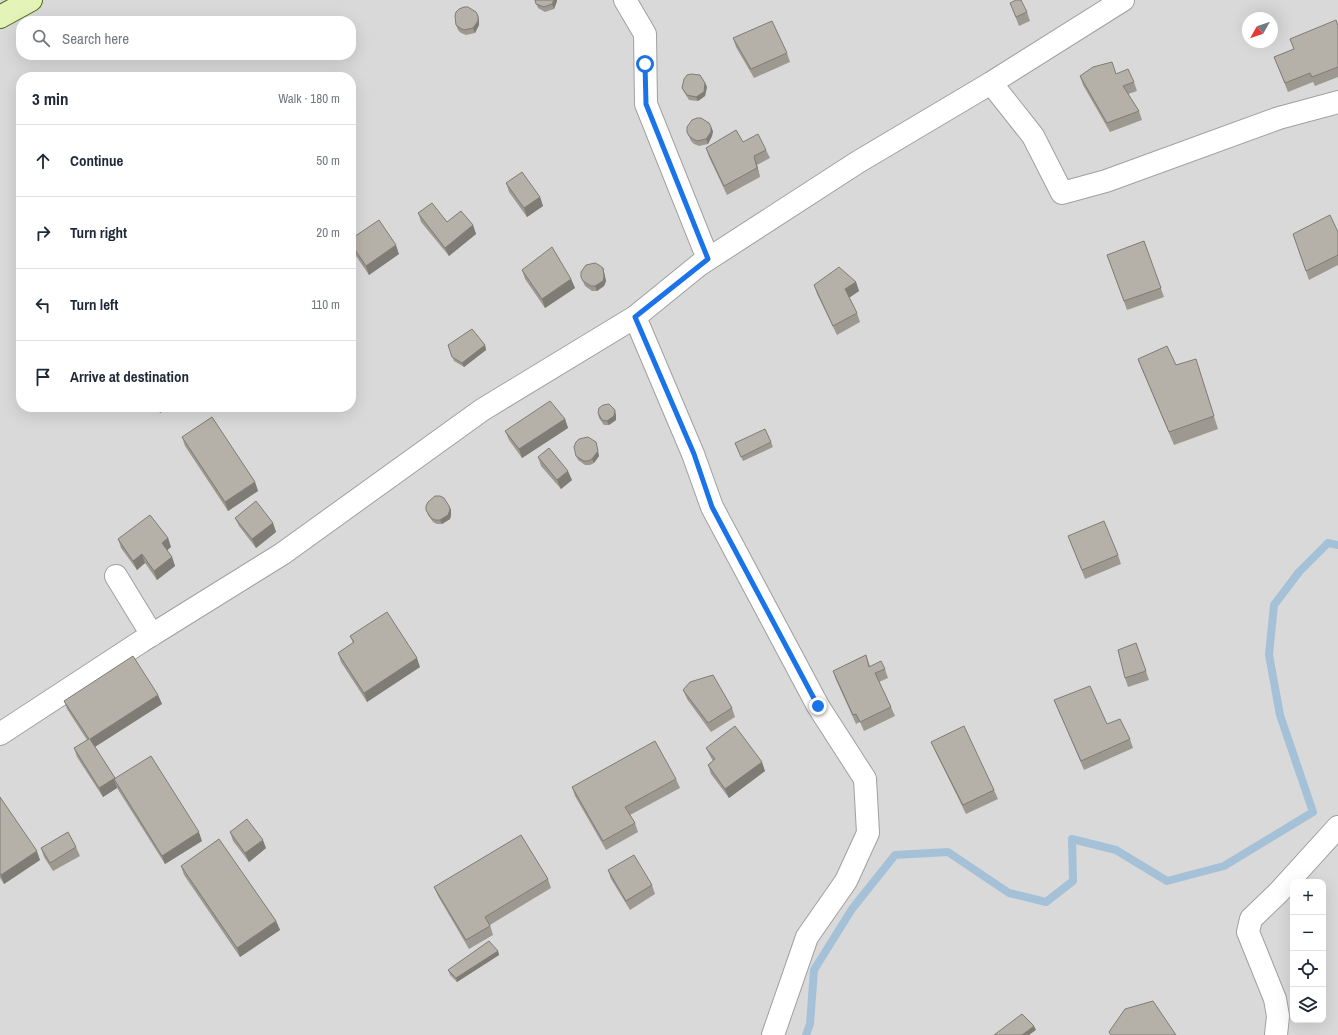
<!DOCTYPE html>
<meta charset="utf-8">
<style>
body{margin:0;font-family:"Archivo Narrow",sans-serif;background:#f2f2f3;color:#1f2937}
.controls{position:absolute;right:12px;bottom:12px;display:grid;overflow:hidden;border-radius:8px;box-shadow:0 4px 16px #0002}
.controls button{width:36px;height:36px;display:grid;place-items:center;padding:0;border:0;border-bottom:1px solid #e0e1e3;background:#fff;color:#1f2937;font:20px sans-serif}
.compass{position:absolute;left:1242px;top:12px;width:36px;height:36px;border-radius:50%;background:#fff;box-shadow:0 4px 16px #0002;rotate:230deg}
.stop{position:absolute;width:12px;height:12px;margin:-9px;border:3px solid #1a73e8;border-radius:50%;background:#fff}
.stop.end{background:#1a73e8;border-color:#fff;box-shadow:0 1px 4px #0008}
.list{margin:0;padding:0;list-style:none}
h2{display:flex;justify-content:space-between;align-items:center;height:52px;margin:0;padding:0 16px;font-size:17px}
h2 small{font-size:13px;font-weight:400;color:#747a83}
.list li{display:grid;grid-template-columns:26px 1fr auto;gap:12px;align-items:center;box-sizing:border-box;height:72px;padding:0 16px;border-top:1px solid #e0e1e3}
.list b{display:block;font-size:15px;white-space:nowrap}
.list em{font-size:13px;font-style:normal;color:#747a83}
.icon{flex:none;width:22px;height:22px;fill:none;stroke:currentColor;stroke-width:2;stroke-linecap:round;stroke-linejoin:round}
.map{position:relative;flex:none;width:1338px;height:1035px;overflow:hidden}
.search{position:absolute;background:#fff;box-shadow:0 4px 16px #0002;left:16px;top:16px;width:340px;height:44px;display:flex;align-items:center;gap:10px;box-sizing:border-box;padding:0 14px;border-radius:16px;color:#747a83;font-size:15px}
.panel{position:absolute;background:#fff;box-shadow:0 4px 16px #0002;left:16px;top:72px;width:340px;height:340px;border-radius:16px}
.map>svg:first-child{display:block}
.residential{fill:#dad9d9;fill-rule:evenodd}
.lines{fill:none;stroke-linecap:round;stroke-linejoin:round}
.stream{stroke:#a5c1d8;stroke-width:8}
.minor-casing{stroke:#a0a0a0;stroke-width:24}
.secondary-casing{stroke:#4b6a0c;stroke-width:24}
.minor{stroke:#fff;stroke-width:22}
.secondary{stroke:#e4f4b9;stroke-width:22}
.wall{fill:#9d9890}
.shaded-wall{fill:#7f7c76}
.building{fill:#b6b1a8;stroke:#7f7c76}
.route{stroke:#1a73e8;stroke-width:5}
</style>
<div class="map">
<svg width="1338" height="1035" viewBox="0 0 1338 1035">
<rect width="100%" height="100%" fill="#edebe2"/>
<path class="residential" d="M0,0H1338V1035H0ZM1248,18H1272V42H1248ZM21,21H351V55H21ZM21,77H351V407H21ZM1293,882H1323V1020H1293Z"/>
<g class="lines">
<path class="stream" d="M806,1035L810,1024L814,970L852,909L895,855L948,852L1009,893L1046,902L1073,881L1072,839L1116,850L1167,881L1224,866L1313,812L1280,715L1269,655L1274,605L1299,572L1328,543L1338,545"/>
<g class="minor-casing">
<path id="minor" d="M625,0L645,34L646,104L708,259
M991,83L1033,136L1062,193L1106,181L1279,118L1338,102
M116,576L152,635
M0,734L142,641L282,554L482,410L635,317
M773,1035L807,937L846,881L868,833L865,779L818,706L712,507L693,454L635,317L699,265L858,162L991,83L1123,0
M1276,1035L1278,1016L1275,999L1248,932L1251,919L1278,893L1338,827"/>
</g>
<g class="secondary-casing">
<path id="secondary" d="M0,17L31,0"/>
</g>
<use href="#minor" class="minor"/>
<use href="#secondary" class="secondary"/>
</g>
<path class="wall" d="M535,0H557V1L554,9L545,12L538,8Z
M1010,3L1027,12L1030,21L1019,26Z
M479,20V25L475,33L466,35L461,33L458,30L456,25Z
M1338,26V77L1315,86L1313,82L1288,92L1274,57L1294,49L1290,39Z
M733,38L787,53L790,62L754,78L736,47Z
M1116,74L1134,82L1137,91L1128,94L1139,111L1142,120L1110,132L1083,85L1080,76Z
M705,83L707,87L705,96L698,101L689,100L684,92L682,88Z
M713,131L712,136L708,144L699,146L694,144L691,141L687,132Z
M743,142L766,150L770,158L757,165L760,177L727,195L709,157L706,148Z
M506,183L540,197L543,206L527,217L509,192Z
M418,213L447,222L473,225L476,234L449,256L421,222Z
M1338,232V265L1309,280L1293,234Z
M351,239L399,254L369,275L352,250L351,247Z
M1144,241L1164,297L1127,310L1107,255Z
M603,268L604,272L606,281L604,286L597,291H592L585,286L581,277Z
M522,270L571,279L575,288L545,308L525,279Z
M856,282L859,291L849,297L857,313L860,322L837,335L817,294L814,285Z
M448,345H485L486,350L464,367L454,361Z
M1138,360L1176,365L1200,372L1218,429L1174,445L1143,372Z
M598,413L616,415V420L609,425H604L599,418Z
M565,419L568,428L522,458L509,440L505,431Z
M182,437L255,482L258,491L228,511L185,446Z
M596,442L599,456L594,463L590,465H585L578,460L576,456Z
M771,442L773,447L743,461L735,443Z
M538,457L572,480L561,489L541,466Z
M449,506L451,510V515L450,519L442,524H437L433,522L428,515L426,510Z
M235,518L273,523L276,532L256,548L239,526Z
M1068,536L1118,555L1121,564L1085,579Z
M168,538L171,547L167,550L172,557L175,566L157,580L145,563L137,570L121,548L118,539Z
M350,636L420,667L367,702L341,662L338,653L353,643Z
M1136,643L1149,680L1128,687L1125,678Z
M866,655L870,666L885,669L888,678L879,682L891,707L895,716L864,731L860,722L856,724L836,680L833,671Z
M683,690L732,708L735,717L711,732L687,699Z
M158,695L162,704L95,747L115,778L202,841L165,864L117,788L103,797L77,757L74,748L87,740L67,709L64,701Z
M1054,700L1107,724L1130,739L1133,748L1084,770Z
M931,742L994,790L998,799L966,814L935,751Z
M706,748L765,771L729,798L711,774L708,765L713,761L710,756Z
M676,779L680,788L630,815L635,823L638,832L606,850L575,796L572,787Z
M0,797L40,860L4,884L0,878Z
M230,832L266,848L249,862L233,841Z
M76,847L80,856L53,871L44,857L41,848Z
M181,866L276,921L280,930L240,957L184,875Z
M608,870L652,885L655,894L630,910L611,879Z
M548,879L551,888L490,925L493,935L469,949L438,896L434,887Z
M498,951L499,955L457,982L450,975L448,970Z"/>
<path class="shaded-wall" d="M554,0H557V1L554,9L552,4Z
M478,16L479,20V25L475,33L473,28Z
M705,83L707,87L705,96L698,101L696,97Z
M711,127L713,131L712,136L708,144L706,139Z
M754,156L757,165L760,177L757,168Z
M540,197L543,206L527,217L524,208Z
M473,225L476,234L449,256L445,248Z
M396,245L399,254L369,275L366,266Z
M603,268L604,272L606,281L604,286L597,291L595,286Z
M571,279L575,288L545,308L542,299Z
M856,282L859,291L849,298L845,289Z
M485,345L486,350L464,367L462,363Z
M158,407H170L160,413Z
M615,410L616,415V420L609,425L607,421Z
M565,419L568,428L522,458L519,449Z
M596,442L599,456L594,463L592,459Z
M568,471L572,480L561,489L557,480Z
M255,482L258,491L228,511L225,502Z
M449,506L451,510V515L450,519L442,524L440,520Z
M273,523L276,532L256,548L252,539Z
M168,538L171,547L165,552L162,543Z
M142,554L145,563L137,570L133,561Z
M172,557L175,566L157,580L154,571Z
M417,658L420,667L367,702L364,693Z
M158,695L162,704L93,748L90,739Z
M762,762L765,771L729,798L725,789Z
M115,778L114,779L117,788L103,797L99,788Z
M199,832L202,841L165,864L162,856Z
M263,840L266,848L249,862L245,853Z
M37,851L40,860L4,884L1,875Z
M276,921L280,930L240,957L237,948Z
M498,951L499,955L457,982L456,978Z
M1034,1026L1036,1030L1029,1035H1022Z"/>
<path class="building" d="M535,0H554L552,4L544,7L536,4Z
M1016,0H1021L1027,12L1016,17L1010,3Z
M464,7H468L476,12L478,16V21L473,28L464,30L460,28L456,25L455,16L456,12L459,9Z
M1336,20L1338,26V67L1312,77L1310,73L1285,83L1274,57L1294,49L1290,39Z
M772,21L787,53L751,69L733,38Z
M1112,62L1116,74L1128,69L1134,82L1123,86L1139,111L1107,123L1080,76L1093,67Z
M691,74L700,75L705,83L704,92L696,97L687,95L682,88L684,79L687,75Z
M697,118H701L709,123L711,127V132L706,139L697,141L693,139L689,136L687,132V127L692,120Z
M736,130L743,142L758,134L766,150L754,156L757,168L724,186L706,148Z
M522,172L540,197L524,208L506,183Z
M432,203L447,222L461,211L473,225L445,248L418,213Z
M1330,215L1338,232V255L1306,271L1293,234Z
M379,220L396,245L366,266L351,244V239Z
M1144,241L1161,288L1124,301L1107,255Z
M552,247L571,279L542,299L522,270Z
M595,263L599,265L603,268L604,277L603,281L595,286H591L583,281L581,277V272L586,265Z
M839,267L856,282L845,289L857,313L833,326L814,285Z
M472,329L485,345L462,363L452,357L448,345Z
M1167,346L1176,365L1196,359L1214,416L1169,432L1138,359Z
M550,401L565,419L519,449L505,431Z
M609,404L615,410L614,416L607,421L602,420L598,413L599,408L603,405Z
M212,417L255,482L225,502L182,437Z
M765,429L771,442L741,457L735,443Z
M588,437L596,442L598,451L592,459L588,461H584L576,456L574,447L576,442L579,439Z
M549,448L568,471L557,480L538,457Z
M435,496H440L444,498L449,506L450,510L448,515L440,520H435L431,518L426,510V506L428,502Z
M256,501L273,523L252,539L235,518Z
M150,515L168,538L162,543L172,557L154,571L142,554L133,561L118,539Z
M1104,521L1118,555L1082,570L1068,536Z
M387,612L417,658L364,693L338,653L354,642L350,636Z
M1136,643L1146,671L1125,678L1118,650Z
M866,655L869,667L881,661L885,669L875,673L891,707L860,722L856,714L853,715L833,671Z
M133,656L158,695L90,739L115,778L99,788L74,748L89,739L64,701Z
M713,675L732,708L708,723L683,690L690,682Z
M1090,686L1107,724L1120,719L1130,739L1081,761L1054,700Z
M735,726L762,762L725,789L708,765L715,759L706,748Z
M964,726L994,790L963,805L931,742Z
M655,741L676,779L625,807L635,823L603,841L572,787Z
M151,756L199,832L162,856L114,779Z
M0,797L37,851L1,875L0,873Z
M247,819L263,840L245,853L230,832Z
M68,832L76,847L50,863L41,848Z
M521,835L548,879L485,917L490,926L466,940L434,887Z
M219,839L276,921L237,948L181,866Z
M634,855L652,885L626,901L608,870Z
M489,941L498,951L456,978L448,970Z
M1153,1001L1176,1035H1111L1109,1032L1125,1009Z
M1022,1014L1034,1026L1022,1035H994Z"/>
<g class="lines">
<path class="route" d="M645,64L646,104L708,259L635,317L694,454L712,507L818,706"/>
</g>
</svg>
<div class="controls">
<button>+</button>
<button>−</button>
<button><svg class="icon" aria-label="locate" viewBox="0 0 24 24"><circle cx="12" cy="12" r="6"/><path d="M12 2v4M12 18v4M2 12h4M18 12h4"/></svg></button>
<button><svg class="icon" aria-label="layers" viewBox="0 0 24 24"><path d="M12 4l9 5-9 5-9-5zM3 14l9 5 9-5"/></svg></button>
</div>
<svg class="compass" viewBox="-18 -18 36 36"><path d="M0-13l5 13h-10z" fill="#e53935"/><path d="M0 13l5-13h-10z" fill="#747a83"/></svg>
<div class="stop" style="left:645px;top:64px"></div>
<div class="stop end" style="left:818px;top:706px"></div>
<div class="search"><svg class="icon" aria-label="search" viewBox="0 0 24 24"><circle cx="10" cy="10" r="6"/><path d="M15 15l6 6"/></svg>Search here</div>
<section class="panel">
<h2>3 min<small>Walk · 180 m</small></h2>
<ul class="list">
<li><svg class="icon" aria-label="ahead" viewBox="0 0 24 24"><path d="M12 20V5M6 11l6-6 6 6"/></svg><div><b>Continue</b></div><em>50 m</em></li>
<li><svg class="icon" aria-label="right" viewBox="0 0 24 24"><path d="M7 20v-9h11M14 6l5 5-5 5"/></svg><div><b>Turn right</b></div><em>20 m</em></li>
<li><svg class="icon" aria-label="left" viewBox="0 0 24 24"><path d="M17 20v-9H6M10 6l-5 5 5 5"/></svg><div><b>Turn left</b></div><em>110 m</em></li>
<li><svg class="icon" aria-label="arrive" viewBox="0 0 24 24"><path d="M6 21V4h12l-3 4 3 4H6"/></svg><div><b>Arrive at destination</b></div></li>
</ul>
</section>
</div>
